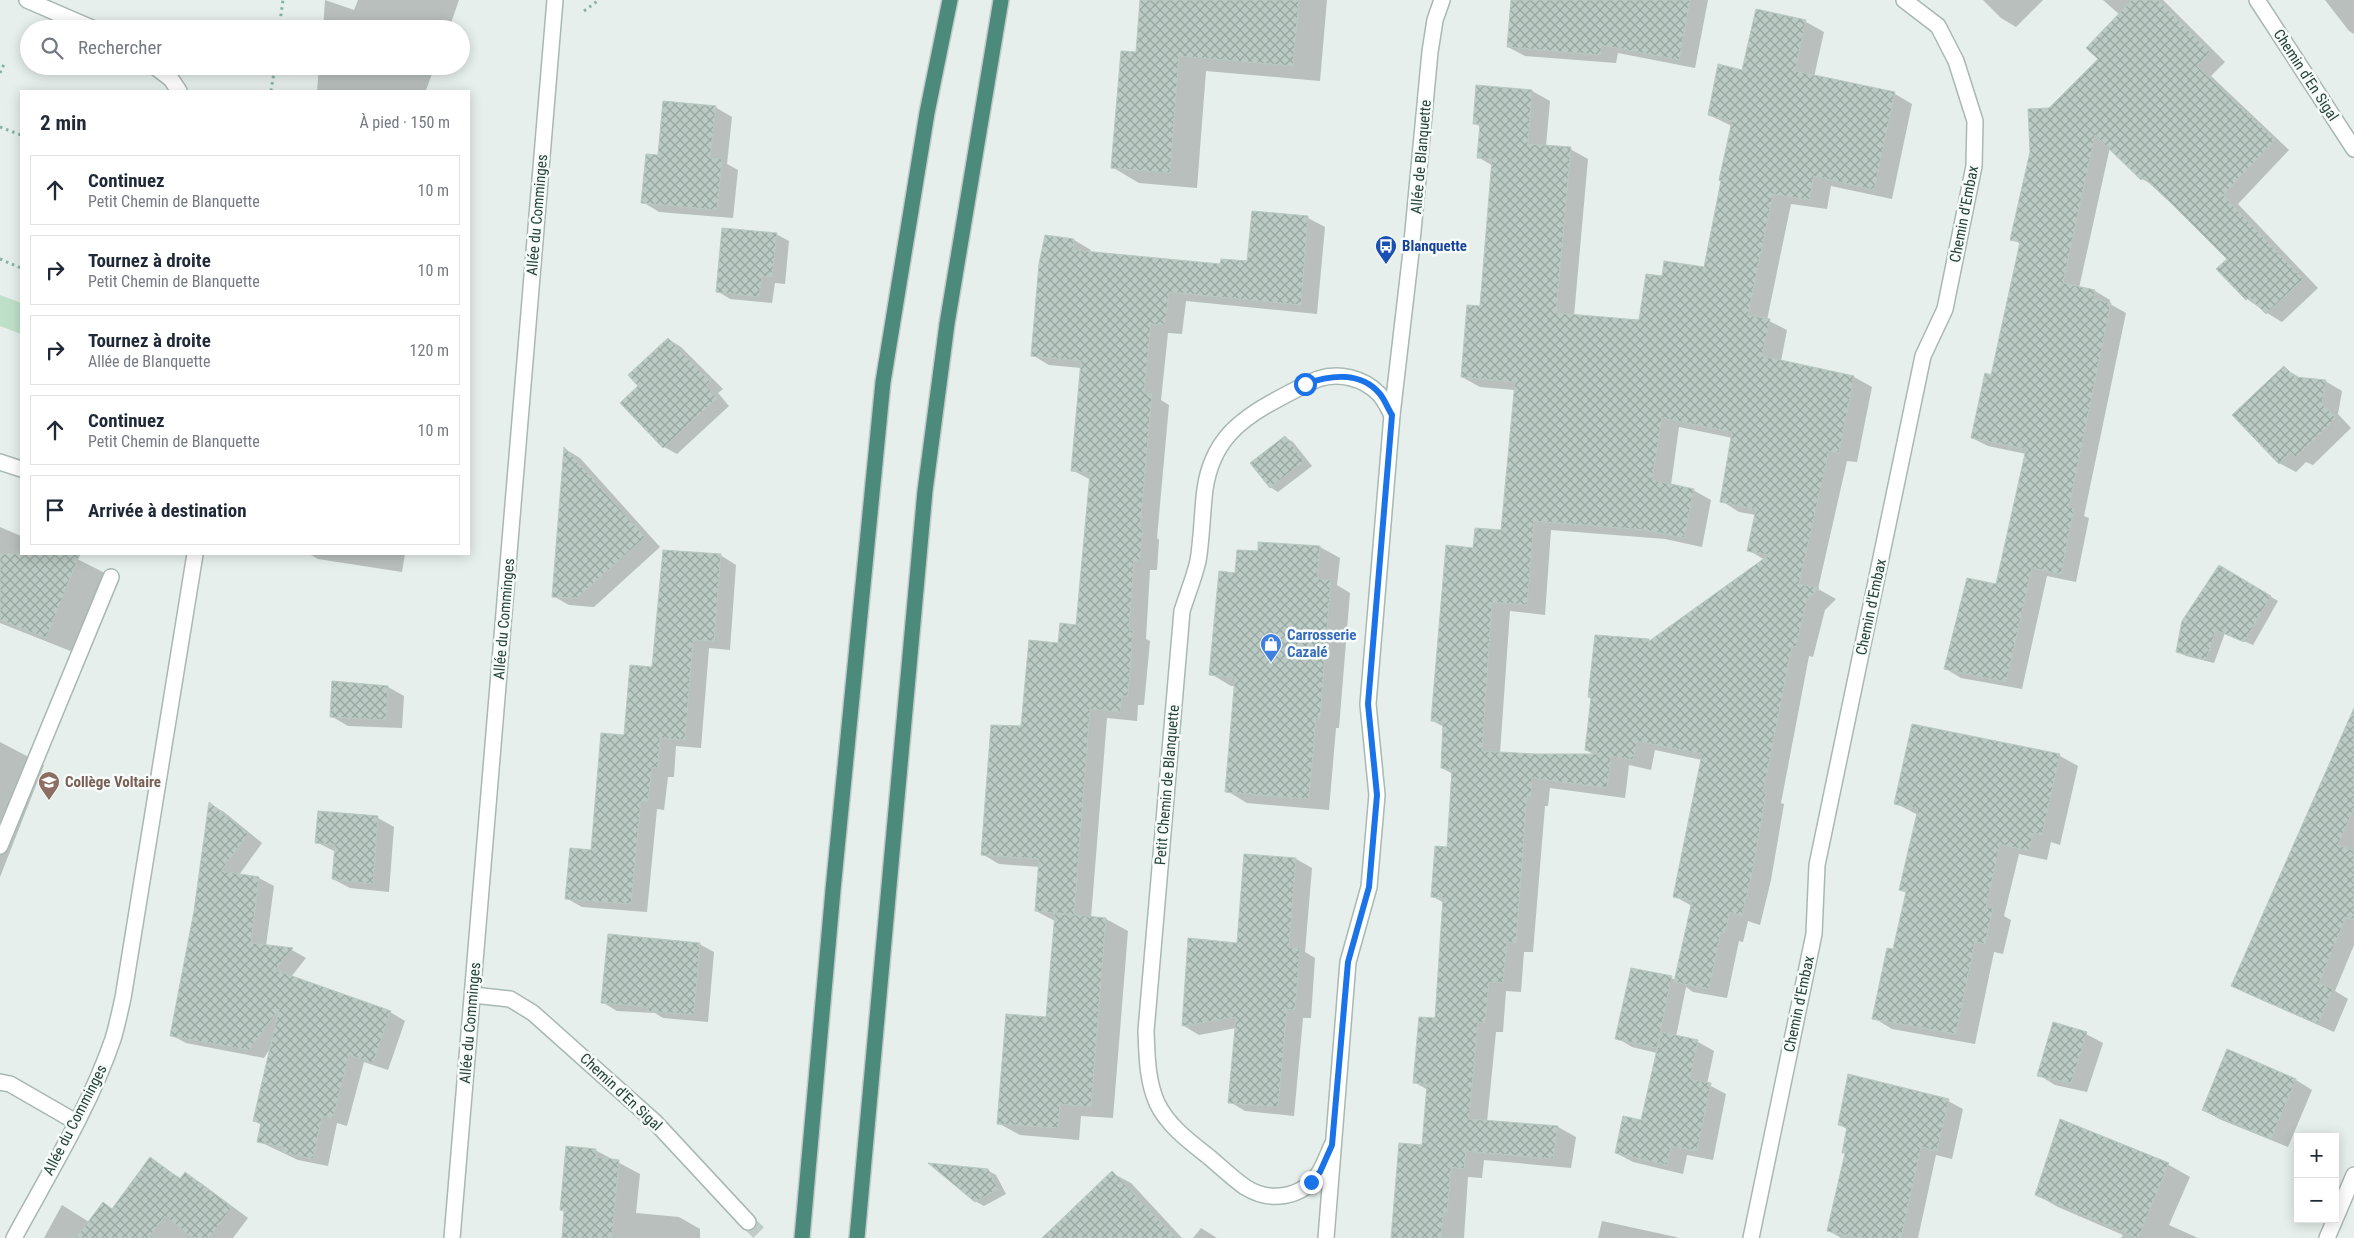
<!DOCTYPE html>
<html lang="fr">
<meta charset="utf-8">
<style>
body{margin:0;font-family:"Roboto Condensed",sans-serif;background:#f2f2f3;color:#1f2937}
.controls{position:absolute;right:15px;bottom:15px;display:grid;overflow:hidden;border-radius:0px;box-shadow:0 2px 12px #0003}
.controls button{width:45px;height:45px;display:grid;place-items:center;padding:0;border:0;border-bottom:1px solid #e0e1e3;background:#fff;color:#1f2937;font:25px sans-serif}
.stop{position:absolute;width:15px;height:15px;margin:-11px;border:4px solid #1a73e8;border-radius:50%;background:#fff}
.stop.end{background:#1a73e8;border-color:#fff;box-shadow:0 1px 5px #0008}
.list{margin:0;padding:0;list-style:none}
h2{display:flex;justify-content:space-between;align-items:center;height:65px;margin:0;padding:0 20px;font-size:21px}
h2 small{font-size:16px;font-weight:400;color:#747a83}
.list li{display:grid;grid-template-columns:32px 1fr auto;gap:15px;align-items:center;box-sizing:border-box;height:70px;margin:0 10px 10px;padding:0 10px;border:1px solid #e0e1e3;border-radius:0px}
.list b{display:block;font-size:19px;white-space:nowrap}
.list p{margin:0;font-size:16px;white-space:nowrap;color:#747a83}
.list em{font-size:16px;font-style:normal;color:#747a83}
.icon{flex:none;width:28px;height:28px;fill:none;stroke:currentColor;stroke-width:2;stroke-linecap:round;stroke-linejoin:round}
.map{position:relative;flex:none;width:2354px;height:1238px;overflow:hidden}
.search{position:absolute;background:#fff;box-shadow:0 2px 12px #0003;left:20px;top:20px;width:450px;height:55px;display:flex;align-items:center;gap:12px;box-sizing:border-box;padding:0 18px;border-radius:28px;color:#747a83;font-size:19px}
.panel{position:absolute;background:#fff;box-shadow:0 2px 12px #0003;left:20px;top:90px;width:450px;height:465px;border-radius:0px}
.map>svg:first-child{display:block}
.garden{fill:#bfe0c8}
.shadow{fill:#0003;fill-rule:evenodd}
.building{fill:url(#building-cross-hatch);stroke:#b8c9c2;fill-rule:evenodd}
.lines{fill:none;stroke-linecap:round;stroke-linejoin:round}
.minor-tunnel{stroke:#bfccc8;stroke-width:15;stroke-dasharray:15 8;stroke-linecap:butt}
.service-casing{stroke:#a8b8b2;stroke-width:18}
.minor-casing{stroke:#a8b8b2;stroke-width:18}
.trunk-casing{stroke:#c2cac8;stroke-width:18}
.path{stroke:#86b3a5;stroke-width:3;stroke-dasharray:2.5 4;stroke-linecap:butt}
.service{stroke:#fff;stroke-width:15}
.minor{stroke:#fff;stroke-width:15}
.trunk{stroke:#4c8a7c;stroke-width:15}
.route{stroke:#1a73e8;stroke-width:6}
.labels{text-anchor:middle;stroke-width:5;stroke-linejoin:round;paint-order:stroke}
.street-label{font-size:15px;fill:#24423a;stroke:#f7fbf9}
.transit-label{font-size:15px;font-weight:bold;fill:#164399;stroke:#f7fbf9;text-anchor:start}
.shop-label{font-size:15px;font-weight:bold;fill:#366cbe;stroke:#f7fbf9;text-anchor:start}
.education-label{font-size:15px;font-weight:bold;fill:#785e54;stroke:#f7fbf9;text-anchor:start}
</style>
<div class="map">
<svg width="2354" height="1238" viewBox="0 0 2354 1238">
<defs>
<pattern id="building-cross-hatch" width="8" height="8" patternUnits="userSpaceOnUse" patternTransform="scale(1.25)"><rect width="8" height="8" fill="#bbcac4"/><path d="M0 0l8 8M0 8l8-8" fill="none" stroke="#98a6a0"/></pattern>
</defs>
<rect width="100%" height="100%" fill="#e6efeb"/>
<path class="garden" d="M0,295L21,303V334L0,326Z"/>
<path class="shadow" d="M325,0L354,10L358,0H459L449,29H323Z
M1142,0H1327L1320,81L1206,71L1197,188L1139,183L1112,167L1137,54Z
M1515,0H1708L1695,68L1618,53L1616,63L1525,56L1508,47Z
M1983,0H2043L2016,27L2001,18Z
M2103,0H2163L2225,62L2211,76L2289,150L2238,204L2318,288L2282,322L2267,313L2247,299L2218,269L2228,259L2155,186L2142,179L2110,147L2079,288L2095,291L2110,300V304L2126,313L2084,516L2089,518L2076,582L2047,576L2022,689L1961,678L1946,669L1997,586L2026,454L1988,446L1972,438L1992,376L2021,244L2012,239L2049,109L2099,59L2120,15Z
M2325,0H2354V34L2349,31Z
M1757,10L1806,22L1824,32L1814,77L1895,94L1912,104L1892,199L1831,186L1827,209L1791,204L1767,320L1787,330L1781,361L1854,377L1872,387L1857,462L1847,461L1818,589L1836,599L1825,610L1813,657L1809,656L1781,803L1784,804L1771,880L1760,925L1748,921L1743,942L1739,941L1727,998L1693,992L1686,987L1676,1037L1698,1042L1714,1051L1707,1084L1726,1094L1713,1160L1687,1155L1683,1174L1633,1162L1616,1153L1642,1122L1657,1053L1632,1047L1617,1038L1671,978L1676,980L1692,906L1674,896L1702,760L1655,750L1651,770L1629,765L1625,798L1550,788L1548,806H1545L1533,952H1524L1521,992L1506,991L1503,1032H1496L1487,1122L1558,1127L1576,1137L1571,1168L1484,1160L1482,1178L1468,1177L1464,1238H1391L1423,1147L1428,1090L1414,1082L1436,1019L1444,903L1432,896L1448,848L1453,774L1442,768L1444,727L1433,721L1474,550L1502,531L1515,390L1480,387L1462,377L1481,308L1493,166L1478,157L1481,127L1474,123L1532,91L1550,101L1546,146L1570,149L1588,159L1574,316L1640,321L1663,277L1705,268L1732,126L1709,115L1743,71ZM1679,427L1733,438L1722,501L1739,512L1756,515L1748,550L1765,560L1651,641L1648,640L1586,750L1595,755H1535L1500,753L1510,611L1545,615L1551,530L1665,539L1702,547L1711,500L1693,490L1671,485Z
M319,66H435L426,90L428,91H317Z
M715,107L732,117L727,164L738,170L733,218L659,212L643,202L659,156Z
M1308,218L1325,227L1317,314L1186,301L1182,334L1168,333L1161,400L1169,405L1157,538L1159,540L1157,570H1150L1146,639L1150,641L1144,705H1138L1137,721L1107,718L1091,918L1106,919L1128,931L1113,1118L1081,1116L1079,1140L1020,1135L998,1123L1047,1019L1055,921L1036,911L1040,867L999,864L982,854L1022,727L1059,644L1077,626L1091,480L1072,470L1081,368L1049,365L1032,355L1046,236L1074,240L1091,250L1090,253L1221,265L1248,263Z
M776,234L789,241L785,284L775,283L772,303L730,299L717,291Z
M668,339L681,347L723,389L718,393L729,406L677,454L664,447L640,386Z
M2284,368L2302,379L2325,381L2342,391L2338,414L2351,428L2313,465L2306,462L2296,472L2279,463Z
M1285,437L1293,442L1312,466L1278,492L1270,487Z
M565,449L580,458L660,547L594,607L569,605L553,596Z
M0,527L21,536V554H67L105,573L73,652L0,623Z
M1260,543L1320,547L1340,558L1337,585L1350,593L1339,728H1336L1329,810L1247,803L1227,791L1235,686H1231L1211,674L1236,574L1259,553Z
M309,554H405L402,572L318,559Z
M720,555L736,565L730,650L709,648L701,748L676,746L674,777H668L664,810L657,809L647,912L582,907L566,898L592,852L625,736L653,669Z
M2219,566L2278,601L2253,645L2225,633L2214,663L2186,656L2178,652Z
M388,687L404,696L402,728L348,726L331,716Z
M1913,725L2060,756L2078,766L2060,845L2051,842L2047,860L2019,854L2004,916L2011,920L2003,954L1994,952L1975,1044L1892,1029L1874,1018L1894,951L1907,893L1901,890L1918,815L1895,803Z
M0,742L44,765L0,877Z
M2354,765V945L2335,991L2348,999L2334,1032L2248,994L2232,985Z
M210,804L224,812L262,843L239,875L259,878L274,886L266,946L292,950L306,958L291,977L390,1012L405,1021L388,1070L364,1062L347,1126L337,1123L328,1166L298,1160L258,1141L262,1125L254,1121L271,1047L264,1058L186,1043L171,1035L195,916Z
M378,818L394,827L389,892L350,888L333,879L336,852L316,842Z
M1296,859L1312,868L1305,952L1315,958L1311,1018H1303L1294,1116L1245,1111L1230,1102L1236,1028L1199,1035L1184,1026Z
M699,944L714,952L708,1022L663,1018L655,1013L617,1011L602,1002Z
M2086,1034L2103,1043L2087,1092L2055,1085L2039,1075Z
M2227,1050L2296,1080L2312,1090L2288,1147L2219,1119L2203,1110Z
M1948,1101L1963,1109L1952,1159L1936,1155L1918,1238H1841L1829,1231L1846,1153L1843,1152L1848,1130L1839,1124Z
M2061,1120L2169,1165L2190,1177L2169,1225L2198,1238H2121L2123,1235L2058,1207L2037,1195Z
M595,1150L640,1174L636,1213L679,1217L700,1229V1238H563L565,1211Z
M150,1159L182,1179L185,1174L201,1183L248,1218L233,1238H44L62,1205L89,1222L113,1210Z
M987,1170L996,1175L1006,1194L984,1206L975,1201Z
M1112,1173L1131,1183L1182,1238H1044Z
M1602,1221L1676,1237L1678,1238H1598Z
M1201,1228L1217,1238H1193Z"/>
<path class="building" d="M1140,0H1299L1293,66L1179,56L1170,173L1111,168L1121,51L1136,52Z
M1511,0H1690L1679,60L1602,45L1600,55L1507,47Z
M2132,0H2158L2210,52L2197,66L2275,140L2223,195L2303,279L2266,314L2249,297L2246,300L2216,269L2227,259L2170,202L2143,177L2141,180L2095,135L2063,283L2095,290L2094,299L2111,303L2069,507L2074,508L2061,574L2032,568L2006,682L1944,669L1967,578L1996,584L2026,449L1971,438L1985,373L1991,375L2020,242L2010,240L2030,152L2028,109L2049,108L2098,59L2086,48Z
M1756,9L1806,20L1795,71L1895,92L1874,190L1814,176L1809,200L1773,194L1748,315L1770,319L1762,356L1854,376L1839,453L1829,451L1799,584L1819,588L1807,600L1796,647L1792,646L1763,793H1766L1753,869L1742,916L1730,912L1725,933L1721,932L1709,989L1674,982L1692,901L1673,897L1702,754L1637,741L1633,760L1611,756L1607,788L1532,778L1531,797L1527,796L1516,943L1507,942L1503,983L1489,982L1485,1023L1478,1022L1469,1119L1558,1126L1553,1159L1466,1151L1464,1169L1451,1167L1447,1214H1443L1441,1238H1391L1399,1143L1422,1145L1427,1084L1413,1083L1419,1017L1435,1018L1443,898L1431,897L1435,846L1447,847L1452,770L1441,768L1443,722L1431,721L1446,545L1473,548L1475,528L1501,530L1515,382L1461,377L1467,305L1480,306L1492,159L1477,158L1480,124H1473L1476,85L1532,90L1528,144L1571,147L1556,313L1639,320L1646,274L1662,276L1664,261L1704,267L1721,181L1719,180L1732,121L1708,115L1718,64L1742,70ZM1662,418L1732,432L1720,502L1756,509L1747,551L1769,555L1648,642L1649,639L1595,635L1588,697L1591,698L1585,750L1601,754H1535L1482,751L1492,602L1527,605L1534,521L1646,530L1684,538L1694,489L1652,480Z
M663,101L716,106L710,158L722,159L717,210L641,203L646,154L658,155Z
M1252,211L1308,216L1301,305L1169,292L1165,325L1151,324L1144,393L1152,394L1140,529H1143L1140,561H1134L1129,630H1133L1128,696H1122L1120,712L1090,709L1074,915L1035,911L1039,859L981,855L991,725L1021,726L1029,640L1058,643L1060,623L1076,625L1090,473L1071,471L1081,361L1031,356L1039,264L1045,235L1074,239L1073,250L1220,264L1221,259L1247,261Z
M722,228L777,233L772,277L762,276L759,297L716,292Z
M668,338L710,381L706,385L717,398L663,448L620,403L638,386L628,375Z
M2284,366L2295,377L2326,380L2322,404L2336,418L2296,457L2291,452L2279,464L2232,415Z
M1285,436L1304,461L1270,488L1250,463Z
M564,447L645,537L577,598L552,597Z
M1258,542L1320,546L1317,579L1331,580L1320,718H1316L1309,799L1225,792L1235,677L1209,675L1219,571L1235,573L1237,550L1258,551Z
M663,550L721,554L714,641L693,640L685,740L660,738L658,768H652L648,801H641L631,904L565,899L570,848L591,850L601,733L624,735L630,665L652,667Z
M0,554H80L46,638L0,620Z
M2219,565L2271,596L2244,642L2216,630L2206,660L2176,652L2182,621Z
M332,681L388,686L386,720L330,717Z
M2354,708V808L2338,845L2354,851V920L2346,917L2319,983L2333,989L2318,1024L2231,986Z
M1912,724L2060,754L2042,835L2033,833L2029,851L2000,844L1986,907L1993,908L1985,944L1975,942L1956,1034L1872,1019L1887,948L1893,949L1906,892L1899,890L1918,809L1894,804Z
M209,802L248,834L221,871L259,877L251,943L293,948L275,970L391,1011L373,1063L349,1055L333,1118L322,1116L313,1159L282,1152L283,1147L257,1142L261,1123L253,1121L279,1009L249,1050L170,1036L194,911Z
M318,811L378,816L373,884L332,879L335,845L315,843Z
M1244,854L1296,858L1289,947L1300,948L1295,1010L1287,1009L1278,1107L1228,1103L1236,1017L1182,1026L1188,938L1237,943Z
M1055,913L1106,918L1091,1107L1060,1104L1058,1128L997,1124L1006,1014L1046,1017Z
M608,934L700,943L694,1015L648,1011V1007L601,1003Z
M1631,968L1672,976L1657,1048L1615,1039Z
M2053,1022L2087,1032L2071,1083L2037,1076Z
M1661,1032L1698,1040L1690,1079L1711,1083L1697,1151L1671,1146L1667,1165L1615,1153L1623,1116L1641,1120Z
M2227,1049L2296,1079L2271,1139L2202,1110Z
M1848,1074L1949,1099L1937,1151L1921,1147L1901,1238H1859L1827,1231L1845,1153H1842L1847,1127L1838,1125Z
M2060,1119L2169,1163L2138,1238L2035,1195Z
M566,1146L596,1149V1157L619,1160L612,1238H562L564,1211L560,1210Z
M150,1157L180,1179L185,1172L232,1207L209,1238H193L165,1216L149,1237L151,1238H76L103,1202L112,1209Z
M928,1163L988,1169L998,1189L975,1202Z
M1112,1171L1176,1238H1042L1092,1190Z"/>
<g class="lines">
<path class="minor-tunnel" d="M748,1222L764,1238"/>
<g class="service-casing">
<path id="service" d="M0,462L21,469
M0,846L111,577
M0,1082L10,1084L76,1122
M1332,1145C1328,1154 1324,1165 1319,1173C1302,1198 1270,1203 1245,1187C1232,1178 1221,1167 1209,1157C1190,1142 1168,1126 1157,1103C1147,1080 1147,1056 1146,1031L1182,611C1187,595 1194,578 1198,561C1202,537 1202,513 1205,489C1212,442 1238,420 1278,399C1291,392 1304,385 1318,379C1339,372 1363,378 1378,393C1384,398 1388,408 1392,415"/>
</g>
<g class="minor-casing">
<path id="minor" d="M27,0L94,29
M2257,0L2354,149
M154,66L171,79L179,91
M473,995L510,999L533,1013L655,1122L748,1222
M14,1238C49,1173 89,1109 113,1039C117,1026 120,1011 123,998L195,554
M452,1238L555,0
M1326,1238L1348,962L1369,887L1377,795L1368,704L1392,415L1411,252L1430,52L1435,20L1442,0
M1751,1238L1814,934L1817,865L1923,356L1945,309L1974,166L1975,121L1956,61L1938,26L1904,0
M2327,1238L2354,1175"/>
</g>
<g class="trunk-casing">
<path id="trunk" d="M802,1238L833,890L883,382L927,113L950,0
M857,1238L925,491L947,324L1001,0"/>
</g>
<path class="path" d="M584,11L599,0
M279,29L283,0
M0,73L4,64
M271,91L275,66
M0,127L21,135
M0,259L21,268"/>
<use href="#service" class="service"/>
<use href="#minor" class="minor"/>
<use href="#trunk" class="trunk"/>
</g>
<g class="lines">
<path class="route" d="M1305,384C1330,375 1361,371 1380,394C1385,400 1388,409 1392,415L1368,704L1377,795L1369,887L1348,962L1332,1145L1320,1172L1311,1182"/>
</g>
<defs>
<g id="bus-pin" transform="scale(1.125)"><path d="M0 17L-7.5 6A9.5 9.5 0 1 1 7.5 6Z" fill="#1a4fb4" stroke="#f7fbf9"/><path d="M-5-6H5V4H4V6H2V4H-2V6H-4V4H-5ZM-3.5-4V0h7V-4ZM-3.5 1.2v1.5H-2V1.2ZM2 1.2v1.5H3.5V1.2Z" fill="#fff"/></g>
<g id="shop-pin" transform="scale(1.125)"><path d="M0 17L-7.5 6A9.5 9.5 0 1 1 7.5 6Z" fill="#3f7fe0" stroke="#f7fbf9"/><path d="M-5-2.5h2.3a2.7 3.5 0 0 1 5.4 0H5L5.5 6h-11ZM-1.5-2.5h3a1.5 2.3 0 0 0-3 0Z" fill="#fff"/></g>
<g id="school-pin" transform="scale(1.125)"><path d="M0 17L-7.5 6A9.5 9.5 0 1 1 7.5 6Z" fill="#8d6e63" stroke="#f7fbf9"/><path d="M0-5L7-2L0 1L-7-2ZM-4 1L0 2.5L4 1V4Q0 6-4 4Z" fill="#fff"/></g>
</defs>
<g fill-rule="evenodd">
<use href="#bus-pin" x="1386" y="246"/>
<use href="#shop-pin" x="1271" y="644"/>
<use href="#school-pin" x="49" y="782"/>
</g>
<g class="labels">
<g class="street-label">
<text transform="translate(2306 75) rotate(57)" y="5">Chemin d'En Sigal</text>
<text transform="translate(1421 157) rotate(-85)" y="5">Allée de Blanquette</text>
<text transform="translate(1964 214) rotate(-79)" y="5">Chemin d'Embax</text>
<text transform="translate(537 215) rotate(-85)" y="5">Allée du Comminges</text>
<text transform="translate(1871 607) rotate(-78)" y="5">Chemin d'Embax</text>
<text transform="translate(504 619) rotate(-85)" y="5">Allée du Comminges</text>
<text transform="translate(1167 785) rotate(-85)" y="5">Petit Chemin de Blanquette</text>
<text transform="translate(1799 1004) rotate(-78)" y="5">Chemin d'Embax</text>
<text transform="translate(470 1023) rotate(-85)" y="5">Allée du Comminges</text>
<text transform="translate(621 1092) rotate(43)" y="5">Chemin d'En Sigal</text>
<text transform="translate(75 1120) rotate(-63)" y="5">Allée du Comminges</text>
</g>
<g class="transit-label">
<text x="1402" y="251">Blanquette</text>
</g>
<g class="shop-label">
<text x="1287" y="640">Carrosserie<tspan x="1287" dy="17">Cazalé</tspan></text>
</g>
<g class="education-label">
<text x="65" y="787">Collège Voltaire</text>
</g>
</g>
</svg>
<div class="controls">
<button>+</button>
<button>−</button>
</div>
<div class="stop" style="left:1305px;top:384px"></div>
<div class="stop end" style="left:1311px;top:1182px"></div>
<div class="search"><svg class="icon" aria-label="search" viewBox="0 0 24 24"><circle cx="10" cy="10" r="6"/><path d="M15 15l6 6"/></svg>Rechercher</div>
<section class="panel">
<h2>2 min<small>À pied · 150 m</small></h2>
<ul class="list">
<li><svg class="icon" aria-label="ahead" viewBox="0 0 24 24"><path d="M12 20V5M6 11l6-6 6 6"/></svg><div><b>Continuez</b><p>Petit Chemin de Blanquette</p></div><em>10 m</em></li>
<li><svg class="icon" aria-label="right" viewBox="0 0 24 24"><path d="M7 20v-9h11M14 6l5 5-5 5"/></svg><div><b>Tournez à droite</b><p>Petit Chemin de Blanquette</p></div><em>10 m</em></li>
<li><svg class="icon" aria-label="right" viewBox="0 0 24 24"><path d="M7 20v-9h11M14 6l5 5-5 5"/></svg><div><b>Tournez à droite</b><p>Allée de Blanquette</p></div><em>120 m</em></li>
<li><svg class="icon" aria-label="ahead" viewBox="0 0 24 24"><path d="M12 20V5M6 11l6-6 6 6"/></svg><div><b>Continuez</b><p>Petit Chemin de Blanquette</p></div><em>10 m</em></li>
<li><svg class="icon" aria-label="arrive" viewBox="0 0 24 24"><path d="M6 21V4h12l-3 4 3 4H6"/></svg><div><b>Arrivée à destination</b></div></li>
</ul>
</section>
</div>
